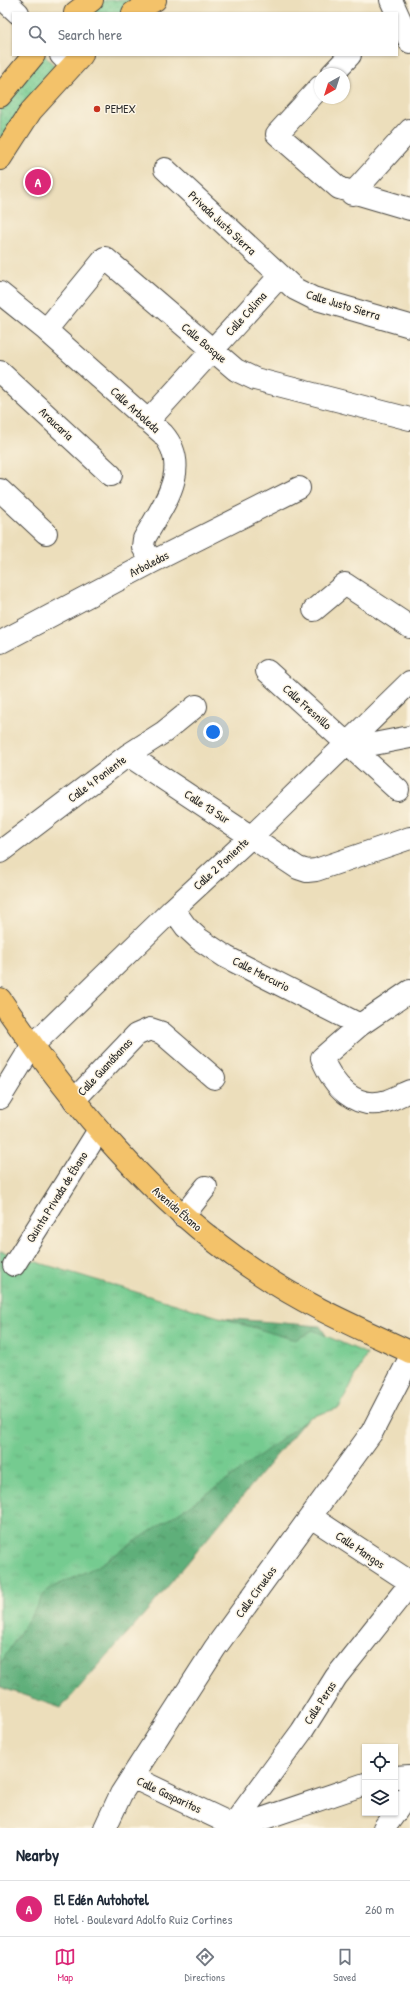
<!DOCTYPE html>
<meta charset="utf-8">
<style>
body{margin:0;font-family:"Patrick Hand",sans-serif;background:#f2f2f3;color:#1f2937}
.controls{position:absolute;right:12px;bottom:12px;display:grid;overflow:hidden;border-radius:0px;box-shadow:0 1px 3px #0004}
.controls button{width:36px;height:36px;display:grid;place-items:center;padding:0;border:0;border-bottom:1px solid #e0e1e3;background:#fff;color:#1f2937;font:20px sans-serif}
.compass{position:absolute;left:314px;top:68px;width:36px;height:36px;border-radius:50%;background:#fff;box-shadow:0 1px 3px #0004;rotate:219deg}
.you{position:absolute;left:213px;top:732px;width:14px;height:14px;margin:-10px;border:3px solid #fff;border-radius:50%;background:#1a73e8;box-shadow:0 0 0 6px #1a73e833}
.badge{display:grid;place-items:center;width:26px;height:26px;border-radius:50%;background:#db2777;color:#fff;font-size:13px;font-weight:700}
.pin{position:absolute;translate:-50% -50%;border:2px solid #fff;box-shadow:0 1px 4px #0006}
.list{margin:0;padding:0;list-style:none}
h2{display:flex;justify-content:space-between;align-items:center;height:52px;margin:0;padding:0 16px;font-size:17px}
h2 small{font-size:13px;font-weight:400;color:#747a83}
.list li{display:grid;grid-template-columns:26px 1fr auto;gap:12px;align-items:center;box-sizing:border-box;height:56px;padding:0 16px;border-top:1px solid #e0e1e3}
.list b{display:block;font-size:15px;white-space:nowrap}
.list p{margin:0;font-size:13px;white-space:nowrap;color:#747a83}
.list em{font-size:13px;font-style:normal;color:#747a83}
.icon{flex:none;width:22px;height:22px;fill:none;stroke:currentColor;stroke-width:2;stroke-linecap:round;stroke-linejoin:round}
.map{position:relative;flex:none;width:410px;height:1828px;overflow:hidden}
.search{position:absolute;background:#fff;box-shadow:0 1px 3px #0004;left:12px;right:12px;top:12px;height:44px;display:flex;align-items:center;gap:10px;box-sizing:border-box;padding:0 14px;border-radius:0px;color:#747a83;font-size:15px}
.sheet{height:108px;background:#fff}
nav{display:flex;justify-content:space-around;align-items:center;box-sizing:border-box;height:56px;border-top:1px solid #e0e1e3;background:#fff;font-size:11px;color:#747a83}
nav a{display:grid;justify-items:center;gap:2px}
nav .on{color:#db2777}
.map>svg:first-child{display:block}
.grass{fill:url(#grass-dots);stroke:#507b5e}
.forest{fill:url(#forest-crowns);stroke:#456d52}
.park{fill:url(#park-tufts);stroke:#507b5e}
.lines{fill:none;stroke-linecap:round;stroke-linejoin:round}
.minor-casing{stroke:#484641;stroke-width:24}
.major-casing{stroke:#484641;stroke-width:24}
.minor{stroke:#fff;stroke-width:22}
.major{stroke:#f3c26a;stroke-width:22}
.poi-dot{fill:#c8321e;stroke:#fcf5e5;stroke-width:1.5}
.labels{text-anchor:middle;stroke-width:3;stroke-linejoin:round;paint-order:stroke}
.poi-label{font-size:12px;fill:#2b2b2b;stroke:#fcf5e5;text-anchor:start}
.street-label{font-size:12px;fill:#2b2b2b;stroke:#fcf5e5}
</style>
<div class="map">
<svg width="410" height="1828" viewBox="0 0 410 1828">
<defs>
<pattern id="grass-dots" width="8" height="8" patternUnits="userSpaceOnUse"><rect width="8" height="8" fill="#74cb90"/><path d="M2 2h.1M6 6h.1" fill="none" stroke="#65ae7c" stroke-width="1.8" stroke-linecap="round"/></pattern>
<pattern id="forest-crowns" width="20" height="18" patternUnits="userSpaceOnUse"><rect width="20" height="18" fill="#5faf7a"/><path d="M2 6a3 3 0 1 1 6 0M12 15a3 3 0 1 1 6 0" fill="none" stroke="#4f8f64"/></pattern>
<pattern id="park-tufts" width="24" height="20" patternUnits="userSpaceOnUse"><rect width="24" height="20" fill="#74cb90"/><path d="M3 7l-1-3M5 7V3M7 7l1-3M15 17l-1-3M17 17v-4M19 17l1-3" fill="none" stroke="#65ae7c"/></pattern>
</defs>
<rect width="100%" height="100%" fill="#fcf5e5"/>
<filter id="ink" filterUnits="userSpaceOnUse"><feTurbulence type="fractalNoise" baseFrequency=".025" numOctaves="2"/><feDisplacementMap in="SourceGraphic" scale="8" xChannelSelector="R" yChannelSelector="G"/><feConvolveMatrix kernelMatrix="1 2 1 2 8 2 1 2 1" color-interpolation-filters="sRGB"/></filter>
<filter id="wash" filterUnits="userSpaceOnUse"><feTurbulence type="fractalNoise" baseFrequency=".012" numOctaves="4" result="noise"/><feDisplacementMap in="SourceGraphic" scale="16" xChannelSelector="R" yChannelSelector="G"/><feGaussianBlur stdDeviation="0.9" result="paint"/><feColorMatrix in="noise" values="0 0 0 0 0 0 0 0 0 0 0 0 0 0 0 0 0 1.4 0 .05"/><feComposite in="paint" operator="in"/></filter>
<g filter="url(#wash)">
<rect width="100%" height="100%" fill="#ecdebb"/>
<path class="grass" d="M105,0H142L122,13H87Z
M44,55L60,71L0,151V101Z"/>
<path class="forest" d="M0,1300L320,1326L348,1369L154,1603L61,1708L0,1687Z"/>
<path class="park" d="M0,1251L295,1340L313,1330L367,1354L339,1408L310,1417L229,1479L98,1566L47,1590L0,1664Z"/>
</g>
<g filter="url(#ink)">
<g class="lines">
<g class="minor-casing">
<path id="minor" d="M4,0L18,13
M391,0L410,42
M61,55L71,65
M332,74L350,55
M320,87L277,134L339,188L410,209
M165,169L295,289L313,298L410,326
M352,194L410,130
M0,293L46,330L163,434C193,469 162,506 144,539L143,547L152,562
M46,330L105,258L236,370L255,379L410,419
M0,372L111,475
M148,421L279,277
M0,490L46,533
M314,610L345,584L410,627
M1,642L152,562L299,488
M267,671L398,790
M347,743L374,744L410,737
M128,755L298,868L307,871L316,870L410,838
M0,852L128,755L164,732L196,706
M173,909L186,927L199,939L226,957L360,1025
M410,991L360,1025L322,1058C333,1085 354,1111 387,1101C395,1098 402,1094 410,1091
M0,1098L32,1046L173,909L252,836L410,682
M74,1100L136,1035L150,1029L162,1033L214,1078
M183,1216L206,1187
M14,1265L99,1130
M311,1517L410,1582
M132,1777L233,1825L241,1826L365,1784
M395,1777L410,1776
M395,1813L410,1791
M233,1825L302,1731L336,1677L410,1584
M105,1828L121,1794L215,1648L372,1432L410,1358
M384,1828L395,1813"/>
</g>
<g class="major-casing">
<path id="major" d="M75,13L92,0
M133,13L155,0
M0,96L34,55
M0,159L31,111L82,55
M0,999C72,1104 153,1204 260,1274C307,1306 359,1328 410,1352"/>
</g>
<use href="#minor" class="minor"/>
<use href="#major" class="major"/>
</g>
</g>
<circle class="poi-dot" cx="97" cy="109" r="4"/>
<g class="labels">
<g class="poi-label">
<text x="105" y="113">PEMEX</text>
</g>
<g class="street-label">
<text transform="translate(222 223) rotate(43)" y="4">Privada Justo Sierra</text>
<text transform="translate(343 305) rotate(17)" y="4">Calle Justo Sierra</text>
<text transform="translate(246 314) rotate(-48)" y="4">Calle Colima</text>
<text transform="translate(204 343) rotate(40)" y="4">Calle Bosque</text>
<text transform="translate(135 410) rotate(42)" y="4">Calle Arboleda</text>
<text transform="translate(56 424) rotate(43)" y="4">Araucaria</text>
<text transform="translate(149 564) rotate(-27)" y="4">Arboledas</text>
<text transform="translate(307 707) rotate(42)" y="4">Calle Fresnillo</text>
<text transform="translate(97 779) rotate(-37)" y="4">Calle 4 Poniente</text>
<text transform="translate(207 807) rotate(33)" y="4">Calle 13 Sur</text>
<text transform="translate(221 864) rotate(-43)" y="4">Calle 2 Poniente</text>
<text transform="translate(261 974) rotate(27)" y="4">Calle Mercurio</text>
<text transform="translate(105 1067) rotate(-47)" y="4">Calle Guanábanas</text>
<text transform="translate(57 1197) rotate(-58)" y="4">Quinta Privada de Ébano</text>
<text transform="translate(177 1209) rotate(41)" y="4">Avenida Ébano</text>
<text transform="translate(360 1550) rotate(34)" y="4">Calle Mangos</text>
<text transform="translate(256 1592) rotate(-54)" y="4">Calle Ciruelos</text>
<text transform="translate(320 1703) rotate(-57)" y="4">Calle Peras</text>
<text transform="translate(169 1795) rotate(25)" y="4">Calle Gasparitos</text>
</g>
</g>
</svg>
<div class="controls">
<button><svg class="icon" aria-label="locate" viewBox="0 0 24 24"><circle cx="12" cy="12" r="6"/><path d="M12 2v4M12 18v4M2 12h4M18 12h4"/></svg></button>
<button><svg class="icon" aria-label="layers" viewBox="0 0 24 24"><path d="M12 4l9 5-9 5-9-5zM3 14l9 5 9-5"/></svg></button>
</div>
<svg class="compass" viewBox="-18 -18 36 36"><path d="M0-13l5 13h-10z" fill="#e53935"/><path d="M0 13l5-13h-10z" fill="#747a83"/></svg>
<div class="you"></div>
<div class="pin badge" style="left:38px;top:182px">A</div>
<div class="search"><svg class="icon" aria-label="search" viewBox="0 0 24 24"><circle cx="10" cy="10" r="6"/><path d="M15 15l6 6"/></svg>Search here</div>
</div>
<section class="sheet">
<h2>Nearby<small></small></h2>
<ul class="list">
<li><span class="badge">A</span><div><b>El Edén Autohotel</b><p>Hotel · Boulevard Adolfo Ruiz Cortines</p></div><em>260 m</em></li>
</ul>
</section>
<nav>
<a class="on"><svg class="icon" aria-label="map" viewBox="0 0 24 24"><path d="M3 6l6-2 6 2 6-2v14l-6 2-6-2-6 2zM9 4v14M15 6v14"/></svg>Map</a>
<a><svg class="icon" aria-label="directions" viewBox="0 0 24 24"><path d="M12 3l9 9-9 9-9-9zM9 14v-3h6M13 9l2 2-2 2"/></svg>Directions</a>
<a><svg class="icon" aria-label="saved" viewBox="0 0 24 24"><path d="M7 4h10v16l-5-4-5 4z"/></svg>Saved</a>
</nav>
